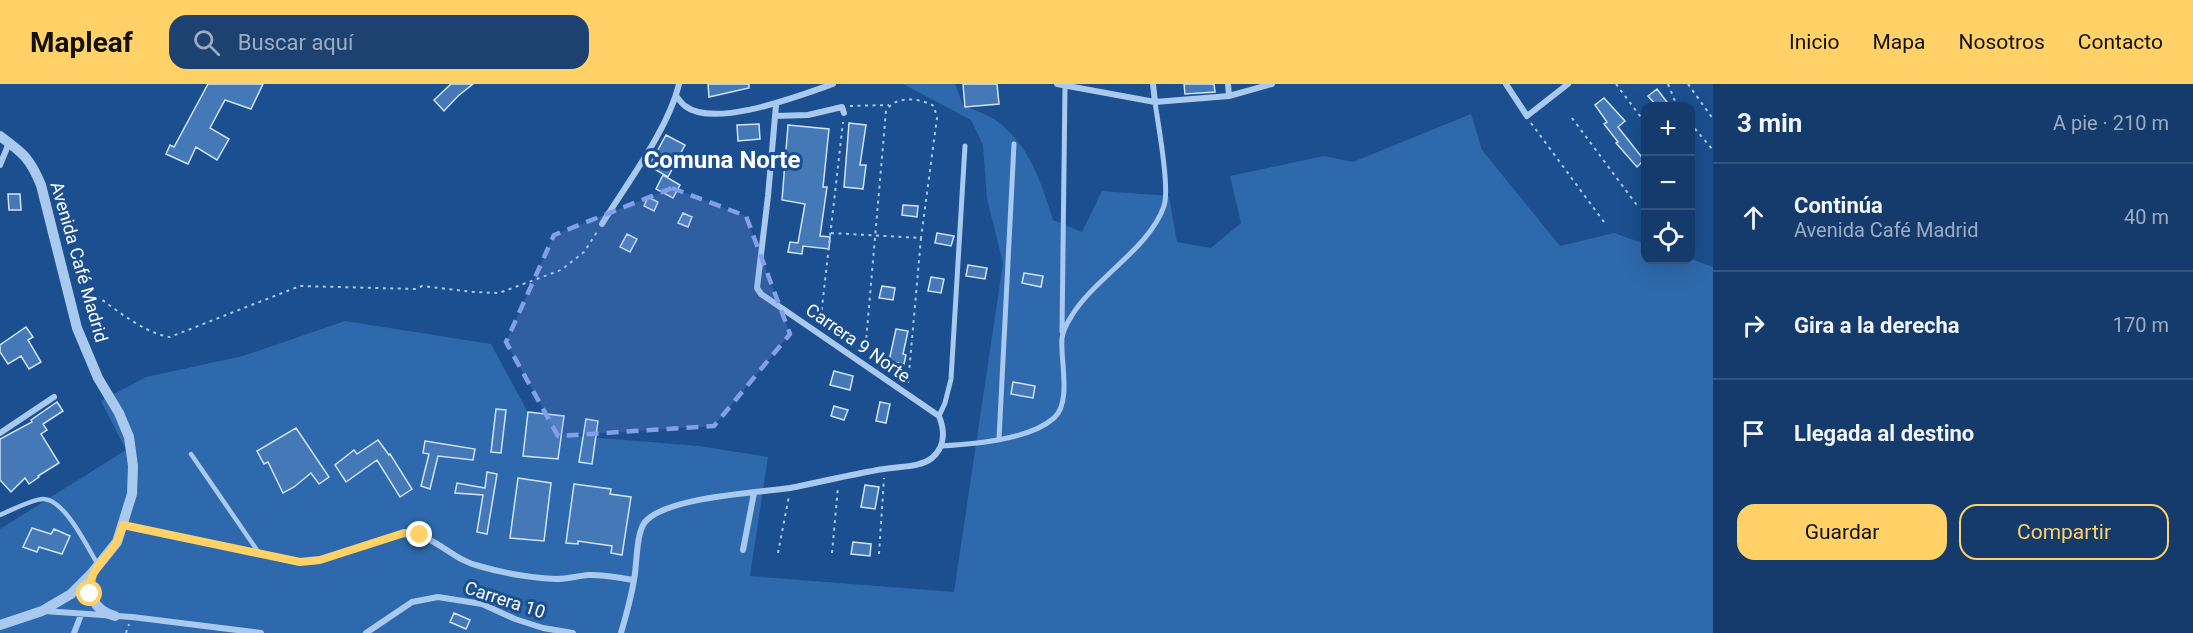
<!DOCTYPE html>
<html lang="es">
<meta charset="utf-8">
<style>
body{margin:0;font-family:Roboto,sans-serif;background:#1d4271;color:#f1f3f6}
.controls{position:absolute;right:18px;top:18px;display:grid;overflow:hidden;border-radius:12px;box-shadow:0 6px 24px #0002}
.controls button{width:54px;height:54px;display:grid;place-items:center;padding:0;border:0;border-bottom:2px solid #33557e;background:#143b6b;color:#f1f3f6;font:30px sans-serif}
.stop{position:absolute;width:18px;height:18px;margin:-14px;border:4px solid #ffd166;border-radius:50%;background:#fff}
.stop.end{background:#ffd166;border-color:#fff;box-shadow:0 2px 6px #0008}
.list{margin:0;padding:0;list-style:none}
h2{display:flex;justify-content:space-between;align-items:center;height:78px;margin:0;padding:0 24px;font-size:26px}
h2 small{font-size:20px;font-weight:400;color:#9dadc1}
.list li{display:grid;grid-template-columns:39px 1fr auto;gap:18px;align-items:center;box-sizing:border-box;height:108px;padding:0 24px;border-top:2px solid #33557e}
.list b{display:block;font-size:22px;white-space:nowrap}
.list p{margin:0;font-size:20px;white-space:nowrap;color:#9dadc1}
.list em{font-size:20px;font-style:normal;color:#9dadc1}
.actions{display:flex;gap:12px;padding:18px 24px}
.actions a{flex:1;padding:14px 0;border:2px solid #ffd166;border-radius:18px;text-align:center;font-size:21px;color:#ffd166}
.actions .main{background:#ffd166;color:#111}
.icon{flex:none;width:33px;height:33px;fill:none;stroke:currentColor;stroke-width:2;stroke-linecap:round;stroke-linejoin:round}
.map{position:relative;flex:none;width:1713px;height:549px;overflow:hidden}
header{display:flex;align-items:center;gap:36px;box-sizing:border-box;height:84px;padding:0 30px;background:#ffd166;color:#111}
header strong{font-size:28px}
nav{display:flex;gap:33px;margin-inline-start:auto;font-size:21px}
.search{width:420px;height:54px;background:#1d4271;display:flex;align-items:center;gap:15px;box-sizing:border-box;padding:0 21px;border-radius:18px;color:#9dadc1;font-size:22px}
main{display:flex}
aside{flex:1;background:#143b6b}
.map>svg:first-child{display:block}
.green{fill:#2e69ad}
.building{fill:#4478b7;stroke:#cfe3fa;stroke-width:1.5}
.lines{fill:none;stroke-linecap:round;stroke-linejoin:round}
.path{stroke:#a9c9ee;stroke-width:2;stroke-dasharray:3 4.5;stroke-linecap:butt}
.service{stroke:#a9c9ee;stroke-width:4.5}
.pedestrian{stroke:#a9c9ee;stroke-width:5}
.minor{stroke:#a9c9ee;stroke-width:6}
.tertiary{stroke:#a9c9ee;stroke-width:10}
.route{stroke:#ffd166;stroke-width:8}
.marked{fill:#839eea;fill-opacity:0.2;stroke:#839eea;stroke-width:4.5;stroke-dasharray:12 8;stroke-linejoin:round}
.labels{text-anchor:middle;stroke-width:6;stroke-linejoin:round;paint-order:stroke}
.street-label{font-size:18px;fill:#fff;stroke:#1b4f8f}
.district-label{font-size:24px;font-weight:bold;fill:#fff;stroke:#1b4f8f}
</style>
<header>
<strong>Mapleaf</strong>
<div class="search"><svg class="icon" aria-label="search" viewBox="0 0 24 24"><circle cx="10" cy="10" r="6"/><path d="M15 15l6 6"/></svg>Buscar aquí</div>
<nav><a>Inicio</a><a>Mapa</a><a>Nosotros</a><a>Contacto</a></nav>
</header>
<main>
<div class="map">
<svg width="1713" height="549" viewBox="0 0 1713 549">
<rect width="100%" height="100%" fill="#1b4f8f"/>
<path class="green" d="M903,0H955L963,21C974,26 987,30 997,37C1030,62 1041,98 1053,136L1082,148L1102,107L1169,112L1177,158L1211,164L1241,139L1230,92L1324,72L1353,78L1471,30L1482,66L1560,162L1614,149L1645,160L1646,176L1691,175L1713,183V549H0V445L126,366L101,317L146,293L243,272L345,237L491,260L539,349L699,362L768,373L750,492L954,508L1003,179L987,115L983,61L971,36Z"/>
<path class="building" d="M208,0H263L251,25L225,16L210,44L229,55L217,76L196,63L188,80L166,70L170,61L174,63Z
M451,0H473L458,12L444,27L434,16Z
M708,0H749V4L709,13Z
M963,0H997L999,20L965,23Z
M1184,0H1214L1215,8L1185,10Z
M1657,5L1670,22H1657L1648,12Z
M1604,14L1625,37L1618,43L1644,76L1637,83L1616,59L1618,58L1604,40L1607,38L1595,21Z
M849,39L866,41L860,81H866L863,105L844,103Z
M759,40L760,55L738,57L737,41Z
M788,41L829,45L823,103H827L820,152L830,153L829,165L803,162L802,170L788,168L790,158L798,159L805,120L782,116Z
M666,51L685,61L668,93L649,82Z
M663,91L680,101L673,114L656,105Z
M8,110H20L21,126H9Z
M648,113L658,118L654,127L644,122Z
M903,121L918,122L917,133L902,131Z
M683,129L692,133L688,143L678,139Z
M937,149L954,152L951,162L935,159Z
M627,150L637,155L630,168L620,163Z
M968,181L987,184L985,195L966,192Z
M1024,189L1043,192L1041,203L1022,199Z
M931,193L944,195L941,209L928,207Z
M882,202L895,204L893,216L879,214Z
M26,243L33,253L28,256L41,278L29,285L21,272L8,280L0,268V261Z
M896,245L908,247L903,270L906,271L904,280L889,277Z
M834,287L853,292L850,306L830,301Z
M1013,298L1035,302L1033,314L1011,310Z
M57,318L63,327L43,340L47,346L41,350L59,379L38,392L39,393L29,400L25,394L11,408L0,396V355L32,338L31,336Z
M880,318L890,320L886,339L876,337Z
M834,322L848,326L844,336L831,332Z
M496,325L506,326L501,369L491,368Z
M528,328L564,332L558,375L523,372Z
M586,335L598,337L592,380L579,378Z
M296,344L329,393L319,400L311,389L294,403L283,409L268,378L264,380L257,367Z
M378,356L389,371L390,370L412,405L400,413L377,376L346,398L335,381L354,366L357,370Z
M425,357L475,365L473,376L438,372L430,405L421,402L429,370L423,369Z
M487,388L497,390L487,450L477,448L483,411L455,409L457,399L485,404Z
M518,394L551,399L544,457L510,454Z
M574,400L611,405L610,410L631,413L622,471L611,469L612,462L578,457V460L566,459Z
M865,401L879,403L875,425L861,423Z
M32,444L51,450L54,445L70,452L62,470L39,463L37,468L23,463Z
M853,458L871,460L870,472L851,470Z
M454,529L470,536L466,545L450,538Z"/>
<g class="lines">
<path class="path" d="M1616,0L1646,40
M1668,0L1677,22
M1688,0L1713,35
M850,22L889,21
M1572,34L1639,124
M1531,39L1604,138
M1690,39L1713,66
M831,149L921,154L908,300
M78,199C104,215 140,249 170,253L300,202L416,205L422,202L473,208L499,209L561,186L584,168L597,148
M820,241L843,38
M865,269L886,27C895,11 920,14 934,22L937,34L921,154
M778,469L789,412
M832,469L838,403
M879,470L884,394
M126,549L129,540"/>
<path class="service" d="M191,370L259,469
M0,431C10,427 34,414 44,415C65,416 88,464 98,481"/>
<path class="pedestrian" d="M1062,248L1065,3
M939,332L945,319L951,295L965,62
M999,355L1014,60
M941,362C974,360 1029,356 1054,334C1072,318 1060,276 1062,254C1063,248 1067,239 1071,233C1093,195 1150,164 1164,122C1170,104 1158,40 1155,18"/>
<path class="minor" d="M1057,0L1155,18L1229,12L1272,0
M1153,0L1155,18
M1228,0L1229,12
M1506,0L1527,32L1568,0
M676,12C679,15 682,20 685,22C715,45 801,11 833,0
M775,32L808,31L842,23L844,29
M0,81L9,59
M602,140C627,99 668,46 679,0
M0,349L54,313
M123,441L300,478L320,476L404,449C437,451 450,475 479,482C503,489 531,494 556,495C567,495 578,492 588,491C603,490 619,494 634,496
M743,466L754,409
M44,527L132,533L261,549
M74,549L81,531
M366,549L412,518L438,513L482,520L515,535L543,544L573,549
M621,549C626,532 631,514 634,496C637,481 636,449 645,438C666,413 756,409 790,404C821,398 852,390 884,385C899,382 919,384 932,374C945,363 945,347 939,332L761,210L757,204L768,112L776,21"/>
<path class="tertiary" d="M0,52C23,69 30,74 41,101L77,244L98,294L119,329L129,353L133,382L132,410L117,458L92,489L71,510L42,527L0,541
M92,489C86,509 94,527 115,532"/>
</g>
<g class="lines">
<path class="route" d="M90,510C87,487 105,477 116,459C119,454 121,447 123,441L300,478L320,476L404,449L420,451"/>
</g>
<path class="marked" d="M672,104L746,132L790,250L714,342L558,352L506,258L554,151Z"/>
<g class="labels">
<g class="street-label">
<text transform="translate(79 178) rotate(74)" y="6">Avenida Café Madrid</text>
<text transform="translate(858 259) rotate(35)" y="6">Carrera 9 Norte</text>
<text transform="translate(505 516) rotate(18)" y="6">Carrera 10</text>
</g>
<g class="district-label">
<text x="722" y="84">Comuna Norte</text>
</g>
</g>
</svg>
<div class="controls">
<button>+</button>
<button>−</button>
<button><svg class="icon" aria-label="locate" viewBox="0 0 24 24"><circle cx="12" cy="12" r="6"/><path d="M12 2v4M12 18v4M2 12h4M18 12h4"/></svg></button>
</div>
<div class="stop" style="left:90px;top:510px"></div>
<div class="stop end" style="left:420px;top:451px"></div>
</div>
<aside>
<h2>3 min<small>A pie · 210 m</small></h2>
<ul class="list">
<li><svg class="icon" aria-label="ahead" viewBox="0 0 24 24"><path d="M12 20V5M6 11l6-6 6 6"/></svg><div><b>Continúa</b><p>Avenida Café Madrid</p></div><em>40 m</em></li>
<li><svg class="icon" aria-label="right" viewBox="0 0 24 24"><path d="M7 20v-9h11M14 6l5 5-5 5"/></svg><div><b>Gira a la derecha</b></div><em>170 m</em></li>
<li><svg class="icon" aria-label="arrive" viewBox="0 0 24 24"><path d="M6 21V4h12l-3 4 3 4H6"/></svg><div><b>Llegada al destino</b></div></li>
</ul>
<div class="actions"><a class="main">Guardar</a><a>Compartir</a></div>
</aside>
</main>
